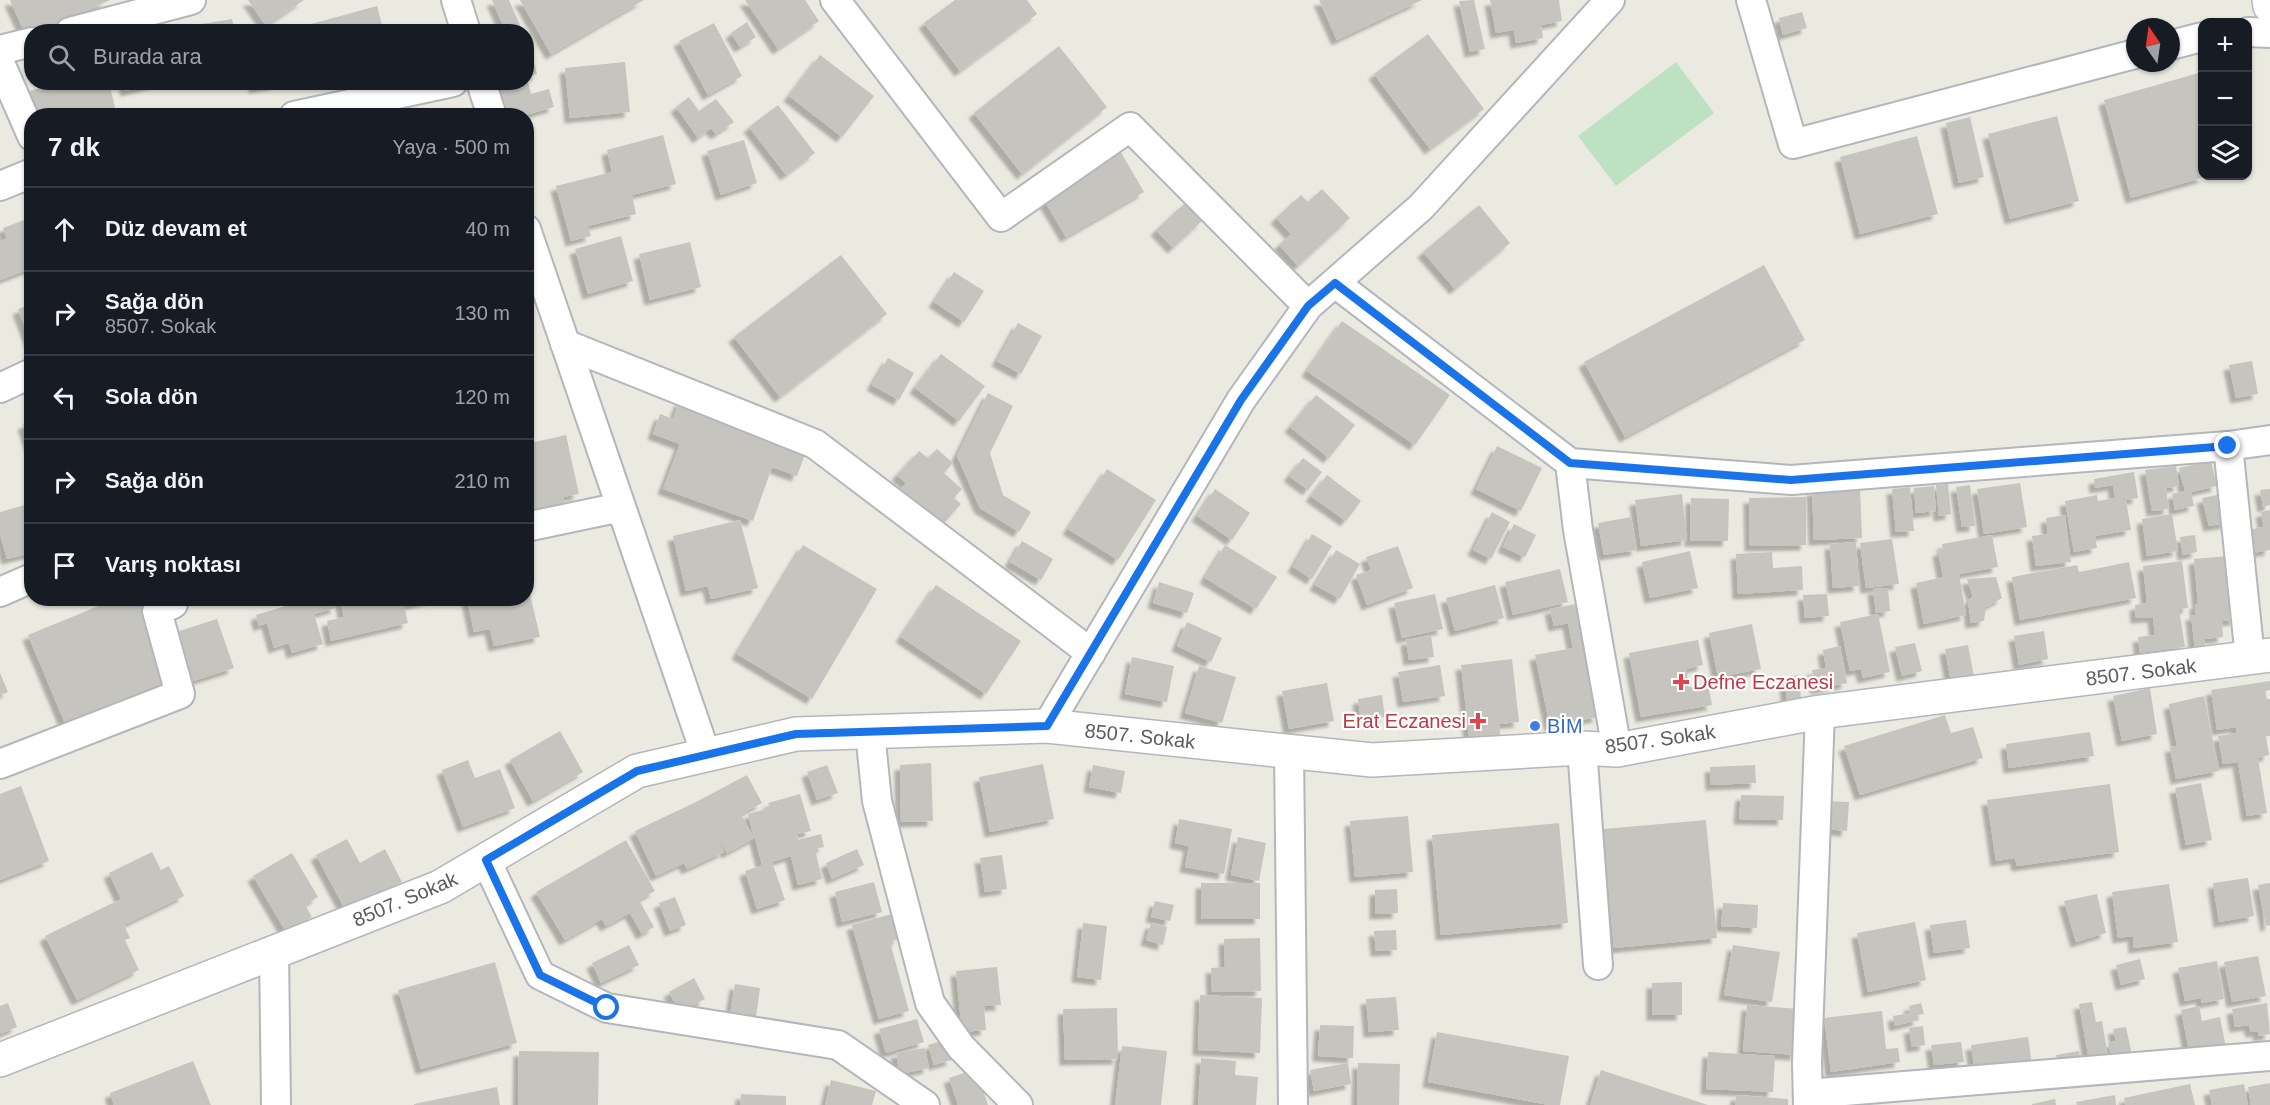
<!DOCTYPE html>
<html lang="tr">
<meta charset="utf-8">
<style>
body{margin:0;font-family:Helvetica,sans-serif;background:#20242c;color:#f1f3f6}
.controls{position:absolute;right:18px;top:18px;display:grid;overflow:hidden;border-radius:12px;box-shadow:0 2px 4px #0004}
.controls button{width:54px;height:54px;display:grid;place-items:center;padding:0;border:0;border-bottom:2px solid #363941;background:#171b24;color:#f1f3f6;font:30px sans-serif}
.compass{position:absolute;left:2126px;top:18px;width:54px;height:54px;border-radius:50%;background:#171b24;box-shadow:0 2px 4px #0004;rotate:347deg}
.stop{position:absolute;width:18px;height:18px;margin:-14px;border:4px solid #1a73e8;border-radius:50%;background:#fff}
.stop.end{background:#1a73e8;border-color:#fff;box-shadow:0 2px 6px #0008}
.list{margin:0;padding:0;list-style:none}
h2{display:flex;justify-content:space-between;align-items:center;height:78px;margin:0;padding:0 24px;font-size:26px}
h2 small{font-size:20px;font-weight:400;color:#9ea1a6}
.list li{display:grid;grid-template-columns:39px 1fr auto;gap:18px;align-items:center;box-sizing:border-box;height:84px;padding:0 24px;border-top:2px solid #363941}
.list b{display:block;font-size:22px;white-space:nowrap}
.list p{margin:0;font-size:20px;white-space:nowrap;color:#9ea1a6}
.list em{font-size:20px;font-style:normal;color:#9ea1a6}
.icon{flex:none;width:33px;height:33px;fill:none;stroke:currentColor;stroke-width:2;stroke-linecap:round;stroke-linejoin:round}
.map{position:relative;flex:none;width:2270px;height:1105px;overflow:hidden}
.search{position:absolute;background:#171b24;box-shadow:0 2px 4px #0004;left:24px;top:24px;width:510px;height:66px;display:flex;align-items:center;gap:15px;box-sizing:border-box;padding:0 21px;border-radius:24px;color:#9ea1a6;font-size:22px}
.panel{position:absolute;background:#171b24;box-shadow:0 2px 4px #0004;left:24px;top:108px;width:510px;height:498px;border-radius:24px}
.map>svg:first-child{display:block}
.green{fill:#bfe1c3}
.building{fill:#c6c4be;filter:url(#shadow)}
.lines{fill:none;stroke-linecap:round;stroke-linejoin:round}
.minor-casing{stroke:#b3b6bb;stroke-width:32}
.tertiary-casing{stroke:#b3b6bb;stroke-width:36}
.minor{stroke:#fff;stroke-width:28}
.tertiary{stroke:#fff;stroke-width:33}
.route{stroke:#1a73e8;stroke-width:8}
.health-dot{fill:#e0444e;stroke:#fff;stroke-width:2}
.shop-dot{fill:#3f7fe0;stroke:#fff;stroke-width:2}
.labels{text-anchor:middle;stroke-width:4.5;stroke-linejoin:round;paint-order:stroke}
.street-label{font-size:20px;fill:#595c61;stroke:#fff}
.health-label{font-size:20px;fill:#be3a42;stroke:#fff;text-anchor:start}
.shop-label{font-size:20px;fill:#366cbe;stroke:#fff;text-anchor:start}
</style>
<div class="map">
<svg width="2270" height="1105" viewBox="0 0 2270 1105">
<defs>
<filter id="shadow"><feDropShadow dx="-5.5" dy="5.5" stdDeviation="1.5" flood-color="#0004"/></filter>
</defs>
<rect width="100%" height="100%" fill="#ebeae1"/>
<path class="green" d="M1676,62L1714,113L1616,186L1578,136Z"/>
<path class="building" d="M10,0H110L27,38Z
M248,0H304L266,26Z
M492,0H509L523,32H506Z
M520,0H644L551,54Z
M745,0H805L819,21L778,49Z
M955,0H1027L1037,14L960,71L924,23Z
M1319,0H1422L1337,40Z
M1474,0L1485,49L1470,52L1459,1Z
M1490,0H1559L1562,21L1541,25L1543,38L1516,43L1514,30L1496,33Z
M377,6L384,32H313L311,24Z
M1802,12L1807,28L1783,35L1779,18Z
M232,19L235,32H165V30Z
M747,22L756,37L740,47L731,33Z
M714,23L742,76L708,95L679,41Z
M299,24L301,32H270V30Z
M1428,34L1484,109L1430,149L1374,74Z
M1059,46L1107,107L1022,174L974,113Z
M820,55L874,96L842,137L789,96Z
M533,58L537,74L526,77V60Z
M625,62L630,112L570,118L565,68Z
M2202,72V176H2209L2131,198L2104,100Z
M527,78L531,94L549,89L554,107L522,116H508L499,82H526Z
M45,82H109L117,116H35L29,91L46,87Z
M124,82H158V83L126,91Z
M253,82H277V84L255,88Z
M689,97L699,111L716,99L734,122L716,134L711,128L698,138L676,107Z
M778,105L815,153L786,175L749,127Z
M2057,116L2079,201L2010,219L1988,134Z
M1970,117L1984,177L1959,183L1946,123Z
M663,135L676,184L632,195L636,214L588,226L591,236L571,241L556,186L612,172L607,150Z
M1917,136L1938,214L1860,234L1840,157Z
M744,140L757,183L721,195L707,151Z
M1119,149L1144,192L1066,237L1041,195Z
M1322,189L1350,218L1298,266L1279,245L1291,234L1276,218L1301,195L1308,202Z
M1185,203L1202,221L1173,248L1156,230Z
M1479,205L1510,243L1455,289L1423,252Z
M32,217V268L0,280V241L7,238L3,228Z
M621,236L633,281L588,294L575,249Z
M690,242L701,287L650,300L639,254Z
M841,255L887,314L780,397L734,337Z
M1764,265L1805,340L1625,437L1584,362Z
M954,272L984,291L964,322L934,302Z
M32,304V343L31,344L18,309Z
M1342,321L1450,395L1415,445L1307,371Z
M1018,323L1042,336L1021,374L997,361Z
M941,354L985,386L959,421L915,388Z
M888,358L914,373L899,400L872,385Z
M2252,361L2258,394L2236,398L2229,365Z
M988,393L1013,406L990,453L1003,495L1031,512L1019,532L980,508L957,456Z
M1316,395L1355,425L1329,458L1290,427Z
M680,400L808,446L797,476L772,467L753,521L663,489L680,444L653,434L660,414L673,419Z
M32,421V448H31L23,424Z
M566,435L579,494L563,497L567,510L526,519V444Z
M1497,446L1542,468L1521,511L1476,489Z
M937,449L953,463L944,473L962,489L954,498L961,504L938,529L897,493L906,483L897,475L919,451L928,458Z
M1303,458L1322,472L1308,490L1289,476Z
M2211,461L2217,486L2191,492L2194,506L2175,510L2172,494L2185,491L2179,468Z
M2176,466L2179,486L2166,488L2169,509L2152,511L2145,470Z
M1107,469L1156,500L1118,560L1068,529Z
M2134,472L2138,498L2126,500L2131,530L2095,536L2097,548L2074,552L2065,501L2097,495L2098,501L2115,498L2113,485L2095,488L2094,479Z
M1327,475L1361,501L1346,521L1311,496Z
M2020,483L2027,527L1984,534L1977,489Z
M1948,484L1951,514L1939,516L1936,485Z
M1970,485L1975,526L1962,527L1956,487Z
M1934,486L1936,511L1916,513L1914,488Z
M1910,487L1914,531L1896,532L1892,489Z
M1860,488L1862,538L1814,540L1812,490Z
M1215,489L1250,513L1232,540L1197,516Z
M2270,489V505L2263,507L2260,490Z
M1682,494L1687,540L1641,546L1635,500Z
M2222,494L2227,523L2209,526L2202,498Z
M1806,497V545L1750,546L1749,498Z
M1691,498L1729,499L1728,541H1690Z
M32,503V553L7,559L0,534V512Z
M2270,510V550L2252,553L2248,530L2264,527L2261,512Z
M1492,512L1510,522L1491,559L1473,550Z
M2172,514L2178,551L2147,556L2142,519Z
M2065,515L2071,562L2036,566L2032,536L2048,534L2046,518Z
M1631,517L1637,550L1604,555L1598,523Z
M740,520L758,588L711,599L708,586L686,591L673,536Z
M1514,524L1536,535L1525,557L1503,547Z
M1312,534L1332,546L1312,579L1293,567Z
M1992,535L1998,567L1959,574L1966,615L1924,624L1916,583L1943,577L1938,551L1943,550L1942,544Z
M2195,535L2197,552L2183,555L2180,537Z
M1892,539L1899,584L1866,588L1860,543Z
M1022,541L1053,559L1041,580L1010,562Z
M1856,542L1859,586L1833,588L1830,544Z
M803,545L877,589L812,699L737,654Z
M1225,545L1277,577L1256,609L1205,578Z
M1398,546L1413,588L1367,605L1356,575L1371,570L1366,557Z
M1336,550L1360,564L1340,599L1315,585Z
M1690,551L1698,588L1650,598L1642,562Z
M1772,552L1773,568L1802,566L1803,590L1738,594L1736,554Z
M2229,556L2236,620L2222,621L2223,637L2204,639L2205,650L2195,651L2191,615H2196L2195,604H2198L2194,559Z
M2182,561L2188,608L2179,609L2185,647L2140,653L2138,637L2155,635L2153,617L2136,618L2135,605L2147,603L2143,566Z
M2129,562L2136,598L2020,620L2012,577L2077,565L2079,572Z
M1560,569L1568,602L1513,615L1505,582Z
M526,577L540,637L494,646L490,629L474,632L467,598H526Z
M1996,577L2002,598L1986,607L1984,621L1971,623L1968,600L1973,597L1967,579Z
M1159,582L1194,593L1187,613L1153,603Z
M936,585L1021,641L986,694L901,637Z
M1495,585L1504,618L1455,631L1446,598Z
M1888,588L1890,611L1876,613L1873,589Z
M1435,594L1443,629L1402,638L1394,603Z
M1827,594L1829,616L1805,618L1803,595Z
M118,598H142L177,683L67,728L28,635Z
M312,598H333L336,608L314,614L323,644L292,653L289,643L274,648L267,623L259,626L256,615Z
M340,598H385V601L396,598L434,599L404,606L408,623L331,641L327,621L344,617Z
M1576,604L1598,717L1550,726L1535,655L1573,648L1568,623L1554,626L1550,609Z
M1878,614L1890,672L1863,678L1861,669L1850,671L1840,622Z
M217,619L234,668L190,682L173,633Z
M1187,622L1222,638L1211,662L1177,646Z
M1752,624L1761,669L1718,677L1709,633Z
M2044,631L2048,659L2019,665L2014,636Z
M1431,636L1434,657L1409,660L1406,640Z
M1698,640L1703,665L1686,669L1689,687L1708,684L1712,705L1641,717L1629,653Z
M1915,643L1922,671L1902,676L1895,647Z
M1968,645L1974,677L1951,682L1945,649Z
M1840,646L1847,683L1816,689L1812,670L1826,668L1823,650Z
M1132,657L1174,666L1167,702L1125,694Z
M1512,659L1519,722L1499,724L1501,741L1470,745L1461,665Z
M1440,665L1445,696L1403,702L1398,672Z
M1199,666L1236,677L1222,723L1185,713Z
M0,673L8,692L0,695Z
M1799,675L1801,699L1787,700L1784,677Z
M2270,681V690L2265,691L2267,699H2270V736H2266L2269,755L2258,758L2267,813L2247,816L2238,762L2223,764L2218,736L2237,733L2236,727L2217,730L2211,690Z
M1327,683L1334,721L1289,729L1282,691Z
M2150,688L2157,734L2122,741L2113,696Z
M1382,695L1385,717L1361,721L1358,699Z
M2204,696L2219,771L2176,779L2170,747L2177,746L2169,704Z
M1945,715L1951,733L1973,727L1983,758L1860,795L1844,746Z
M560,731L583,772L533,801L510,760Z
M2090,732L2094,756L2009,768L2006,744Z
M468,760L475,778L500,769L515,808L463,827L442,770Z
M931,763L933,821L901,822L900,765Z
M1043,764L1054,819L990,832L979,777Z
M827,765L838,793L817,800L807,772Z
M1093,765L1125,771L1121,793L1089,787Z
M1755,765L1756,783L1711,785L1710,767Z
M747,775L762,803L741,814L754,838L748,814L770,808L768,803L800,794L811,831L797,834L798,840L821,834L824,847L815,849L822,879L798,885L791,856L772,862L785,900L757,909L745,871L769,863L762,865L755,838L727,853L717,835L724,852L687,869L684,863L656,876L635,831L698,801Z
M2201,783L2212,840L2186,845L2175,788Z
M2110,784L2119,852L2017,866L2015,858L1996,861L1987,800Z
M21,786L49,861L0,880V794Z
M1741,795L1784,796L1783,820L1739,819Z
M1826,801L1849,802L1847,831L1825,829Z
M1408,816L1413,872L1355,877L1350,821Z
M1179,819L1232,829L1224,874L1185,867L1189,846L1175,843Z
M1706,820L1717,938L1614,948L1603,829Z
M1559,823L1568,923L1441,935L1432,835Z
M1238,837L1266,843L1259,881L1231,875Z
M347,839L360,863L385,849L402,882L346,911L316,855Z
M626,840L655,891L639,900L654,927L642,934L630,913L606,926L602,919L565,940L536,892Z
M857,849L864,865L832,879L826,863Z
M152,852L161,870L169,866L184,896L124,925L130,938L125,940L139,970L77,1000L45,936L121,899L109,873Z
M292,853L318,897L305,905L312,917L286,932L253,876Z
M1002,855L1007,889L985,892L980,858Z
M2248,878L2254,916L2219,922L2213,883Z
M874,882L882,912L842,922L835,892Z
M1201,883H1260V919H1201Z
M2270,883V925L2266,926L2258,885Z
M2169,884L2178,942L2134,948L2133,936L2118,938L2112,892Z
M1397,889L1398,913L1375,914V890Z
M2097,894L2106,933L2076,942L2064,901Z
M675,897L686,925L670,931L659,903Z
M1155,901L1174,905L1170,921L1151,917Z
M1723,903L1758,905L1757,928L1721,926Z
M892,914L899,939L890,942L909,1011L879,1019L852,925Z
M1966,920L1970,948L1934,953L1930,925Z
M1915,922L1926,980L1868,992L1857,933Z
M1083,923L1107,926L1101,980L1077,977Z
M1151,923L1167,927L1163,945L1146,940Z
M1396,930L1397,950L1376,951L1374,931Z
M1260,938L1261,991L1212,992L1211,968L1225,967L1224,939Z
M629,945L639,965L601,983L592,963Z
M1733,945L1780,952L1772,1002L1724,995Z
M2258,956L2266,996L2232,1002L2224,962Z
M2140,959L2145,979L2121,985L2116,965Z
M2217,961L2224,999L2202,1003L2201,998L2185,1001L2178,968Z
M495,962L517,1043L421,1069L398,990Z
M997,967L1001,1005L984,1006L986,1030L962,1032L956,971Z
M694,978L705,999L680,1012L669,992Z
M1682,982V1015H1652V983Z
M735,984L760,988L755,1024L729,1021Z
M1200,995L1262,998L1260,1053L1198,1050Z
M1396,997L1399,1030L1369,1032L1366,999Z
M2092,1002L2096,1022L2102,1021L2109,1062L2090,1066L2079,1004Z
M8,1003L17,1027L0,1034V1006Z
M1921,1003L1924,1014L1917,1015L1919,1020L1895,1026L1893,1016L1910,1013L1909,1006Z
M2267,1003L2270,1034L2259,1036L2258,1031L2251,1032L2249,1025L2235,1027L2232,1009Z
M1747,1005L1800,1009L1796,1055L1743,1051Z
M2199,1006L2202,1021L2220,1017L2226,1048L2190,1056L2181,1010Z
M1117,1008L1118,1059L1065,1060L1063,1009Z
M1882,1011L1886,1049L1898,1048L1900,1062L1831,1072L1824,1018Z
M917,1019L924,1042L886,1053L879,1029Z
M1320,1025L1354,1026L1353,1058L1318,1056Z
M1923,1026L1925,1045L1912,1047L1909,1028Z
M2126,1027L2133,1060L2113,1064L2108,1043L2116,1041L2113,1029Z
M1437,1032L1569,1056L1560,1105H1549L1428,1082Z
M2028,1037L2032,1065L1975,1073L1971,1045Z
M945,1040L952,1060L934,1065L928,1045Z
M1961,1042L1964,1062L1934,1065L1931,1045Z
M1122,1046L1167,1051L1161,1105H1115Z
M925,1048L929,1068L900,1074L896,1053Z
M519,1051L599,1052L598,1105H518Z
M2079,1051L2082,1068L2060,1072L2056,1055Z
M1708,1052L1775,1056L1773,1092L1706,1089Z
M1201,1058L1236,1061L1235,1075L1258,1077L1256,1105H1198Z
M193,1061L211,1105H114L110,1093Z
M1348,1063L1351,1084L1314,1091L1310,1070Z
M1358,1063L1400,1064L1399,1105H1357Z
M976,1069L988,1105H958L949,1078Z
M1601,1070L1708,1105H1590Z
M831,1080L876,1091L872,1105H825Z
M2270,1083V1105H2251L2248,1087Z
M2190,1084L2195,1105H2126L2124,1098Z
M2244,1084L2248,1105H2212L2209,1090Z
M497,1087L500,1105H414V1104Z
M741,1094L786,1096V1105H740Z
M1736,1095L1788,1099V1105H1735Z
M2115,1095L2116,1105H2077L2076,1102Z
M2055,1099L2056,1105H2032V1104Z"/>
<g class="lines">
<g class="minor-casing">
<path id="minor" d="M456,0L466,32
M835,0L1001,217L1130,127L1308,306
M1751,0L1793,144L2135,54
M70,32L191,0
M2248,32L2270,33
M2171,45L2202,37
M0,50L32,42
M0,63L32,136
M481,82L492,116
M294,116L453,82
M0,186L32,173
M526,229L706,755
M1335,283L1570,463L1791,480L2228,446L2270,440
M565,344L815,444L1091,653
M0,388L32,373
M2228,446L2250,658
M1570,463L1578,530L1617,750
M526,527L621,507
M0,592L32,578
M1047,726L1241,400L1308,306L1421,207L1610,0
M870,732L877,801L930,1003L961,1047L1018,1105
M1582,748L1598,965
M1289,751L1293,1105
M0,764L180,694L157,611L173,604
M486,860L540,975L607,1008L838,1045L925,1105
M274,952L276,1105
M1808,1094L2270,1056
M1808,1105L1807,1062L1820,712"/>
</g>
<g class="tertiary-casing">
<path id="tertiary" d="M2269,0L2270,6
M0,1060L440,887L637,771L796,734L1047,726L1372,760L1582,748L1617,750L1820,712L2270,655"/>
</g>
<use href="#minor" class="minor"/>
<use href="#tertiary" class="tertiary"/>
</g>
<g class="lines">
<path class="route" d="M607,1008L540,975L486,860L637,771L796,734L1047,726L1241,400L1308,306L1335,283L1570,463L1791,480L2228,446"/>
</g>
<g class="health-dot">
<path d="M1678 673h6v6h6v6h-6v6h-6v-6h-6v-6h6z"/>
<path d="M1475 712h6v6h6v6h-6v6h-6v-6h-6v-6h6z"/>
</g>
<circle class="shop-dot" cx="1535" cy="726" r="6"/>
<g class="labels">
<g class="street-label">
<text transform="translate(2141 672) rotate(-7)" y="7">8507. Sokak</text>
<text transform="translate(1140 736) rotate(6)" y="7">8507. Sokak</text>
<text transform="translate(1660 739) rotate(-8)" y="7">8507. Sokak</text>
<text transform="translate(405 899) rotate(-23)" y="7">8507. Sokak</text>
</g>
<g class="health-label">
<text x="1693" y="689">Defne Eczanesi</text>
<text x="1466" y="728" text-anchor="end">Erat Eczanesi</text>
</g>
<g class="shop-label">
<text x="1547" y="733">BİM</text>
</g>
</g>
</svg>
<div class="controls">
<button>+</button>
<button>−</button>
<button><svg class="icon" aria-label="layers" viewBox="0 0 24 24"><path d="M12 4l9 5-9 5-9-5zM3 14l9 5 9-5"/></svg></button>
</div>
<svg class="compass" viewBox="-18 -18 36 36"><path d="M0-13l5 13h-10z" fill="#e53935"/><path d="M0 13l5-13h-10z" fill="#9ea1a6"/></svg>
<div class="stop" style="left:607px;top:1008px"></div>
<div class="stop end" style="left:2228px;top:446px"></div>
<div class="search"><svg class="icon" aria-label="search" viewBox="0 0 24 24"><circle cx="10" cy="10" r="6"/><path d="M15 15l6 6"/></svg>Burada ara</div>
<section class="panel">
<h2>7 dk<small>Yaya · 500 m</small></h2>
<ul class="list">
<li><svg class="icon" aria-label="ahead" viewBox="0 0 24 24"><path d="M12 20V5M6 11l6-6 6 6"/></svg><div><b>Düz devam et</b></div><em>40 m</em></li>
<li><svg class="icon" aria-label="right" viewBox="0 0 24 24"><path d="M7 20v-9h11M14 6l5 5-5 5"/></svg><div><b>Sağa dön</b><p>8507. Sokak</p></div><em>130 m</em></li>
<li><svg class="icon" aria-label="left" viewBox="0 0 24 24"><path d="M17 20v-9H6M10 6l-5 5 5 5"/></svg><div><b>Sola dön</b></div><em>120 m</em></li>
<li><svg class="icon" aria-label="right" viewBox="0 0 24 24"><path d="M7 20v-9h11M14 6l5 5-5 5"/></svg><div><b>Sağa dön</b></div><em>210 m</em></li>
<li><svg class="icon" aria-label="arrive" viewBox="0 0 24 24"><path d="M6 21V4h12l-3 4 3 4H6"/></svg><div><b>Varış noktası</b></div></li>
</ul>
</section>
</div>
